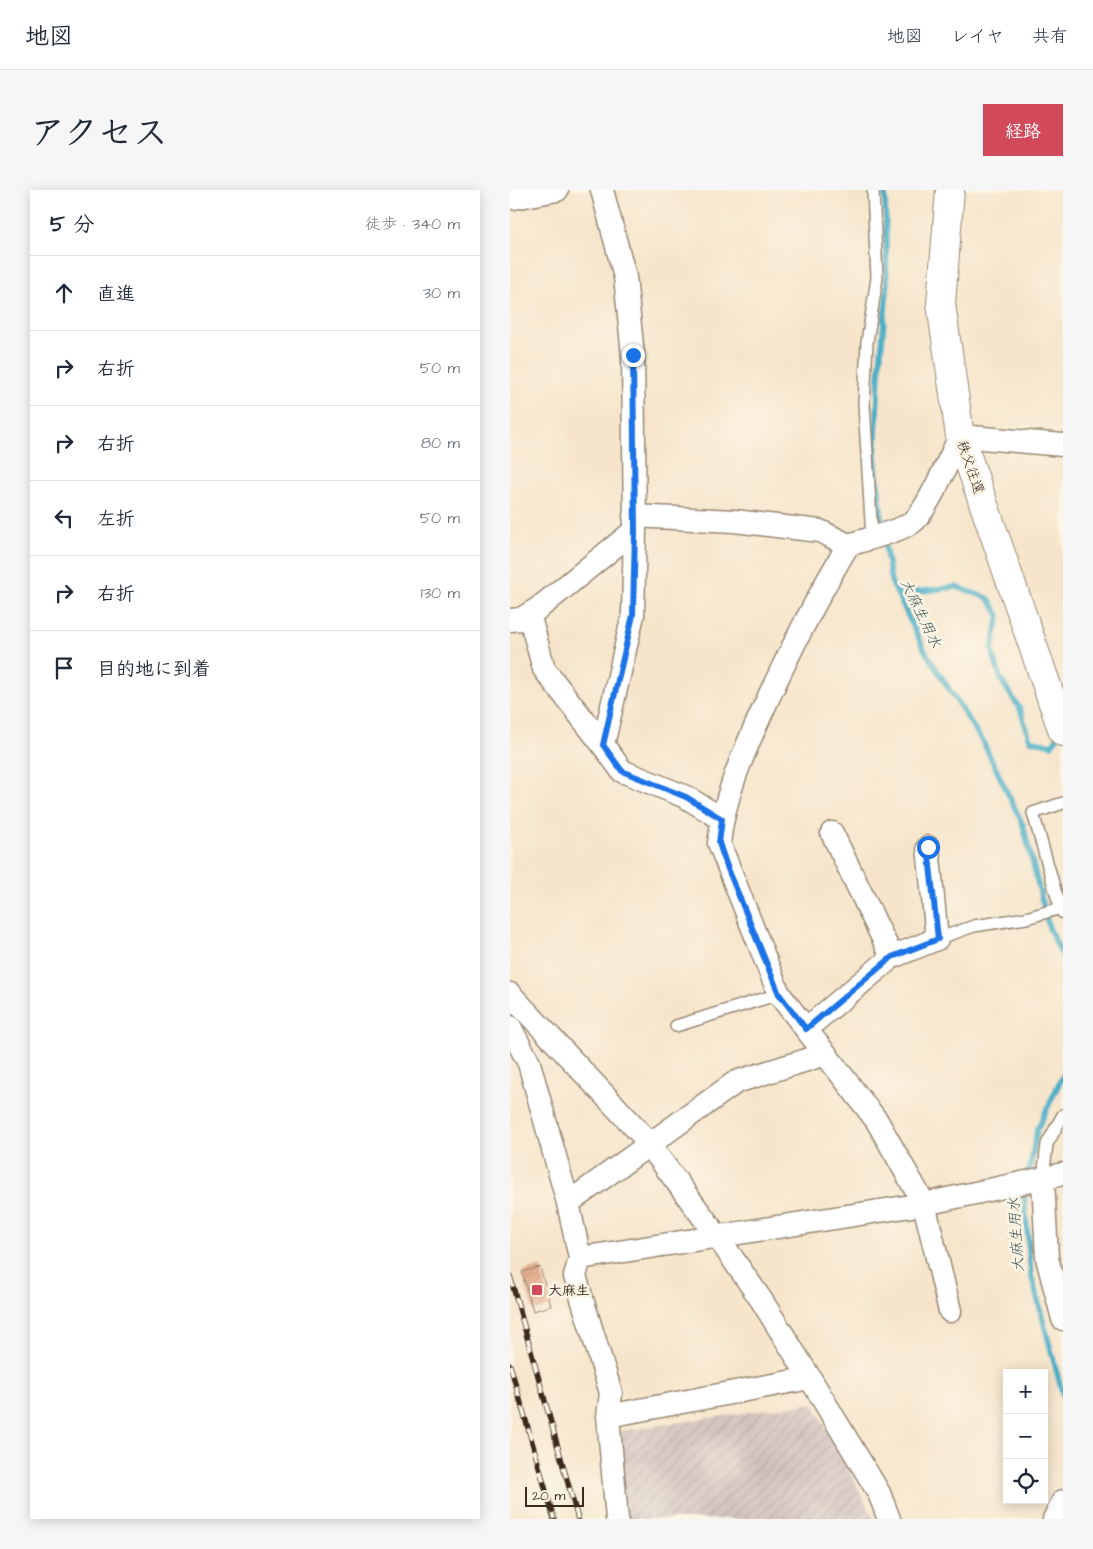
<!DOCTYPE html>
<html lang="ja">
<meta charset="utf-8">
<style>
body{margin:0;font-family:"Architects Daughter","Klee One",sans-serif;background:#f6f6f7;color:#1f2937}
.controls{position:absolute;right:15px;bottom:15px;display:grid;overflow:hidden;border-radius:0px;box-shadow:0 2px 12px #0003}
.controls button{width:45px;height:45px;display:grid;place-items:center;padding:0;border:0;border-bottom:1px solid #e0e1e3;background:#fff;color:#1f2937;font:25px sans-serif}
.scale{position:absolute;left:15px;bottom:12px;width:59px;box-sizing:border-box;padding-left:5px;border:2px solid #3b2a1e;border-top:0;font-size:14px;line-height:18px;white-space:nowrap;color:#3b2a1e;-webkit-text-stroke:4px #fcf5e5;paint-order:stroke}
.stop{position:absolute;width:15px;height:15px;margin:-11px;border:4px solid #1a73e8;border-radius:50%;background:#fff}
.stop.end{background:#1a73e8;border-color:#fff;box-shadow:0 1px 5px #0008}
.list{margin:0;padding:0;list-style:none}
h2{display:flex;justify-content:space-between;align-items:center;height:65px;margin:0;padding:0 20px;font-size:21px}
h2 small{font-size:16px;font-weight:400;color:#747a83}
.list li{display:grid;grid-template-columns:32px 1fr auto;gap:15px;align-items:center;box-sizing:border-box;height:75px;padding:0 20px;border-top:1px solid #e0e1e3}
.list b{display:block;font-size:19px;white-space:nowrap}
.list em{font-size:16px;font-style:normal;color:#747a83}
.icon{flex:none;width:28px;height:28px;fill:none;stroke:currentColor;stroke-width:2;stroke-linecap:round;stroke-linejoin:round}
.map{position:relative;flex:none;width:553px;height:1329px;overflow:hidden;border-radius:0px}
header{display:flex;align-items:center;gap:30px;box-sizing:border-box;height:70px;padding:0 25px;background:#fff;border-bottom:1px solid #e0e1e3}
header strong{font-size:24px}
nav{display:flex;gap:28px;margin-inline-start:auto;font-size:18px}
.intro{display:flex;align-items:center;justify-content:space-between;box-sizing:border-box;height:120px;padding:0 30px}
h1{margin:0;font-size:35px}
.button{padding:12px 22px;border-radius:0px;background:#d1495b;color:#fff;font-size:18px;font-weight:700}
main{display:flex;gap:30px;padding:0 30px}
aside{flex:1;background:#fff;border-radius:0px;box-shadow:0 2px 12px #0003}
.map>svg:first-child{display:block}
.industrial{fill:url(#industrial-furrows)}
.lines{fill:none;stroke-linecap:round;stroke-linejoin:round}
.stream{stroke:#48aec7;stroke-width:5.5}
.building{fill:url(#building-hatch)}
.service-casing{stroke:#988874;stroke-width:14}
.minor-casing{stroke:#988874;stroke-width:25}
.trunk-casing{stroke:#988874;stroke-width:30}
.service{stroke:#fff;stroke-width:11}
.minor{stroke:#fff;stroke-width:22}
.trunk{stroke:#fff;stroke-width:28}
.rail-casing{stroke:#3b2a1e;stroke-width:5.5}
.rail{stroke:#fcf5e5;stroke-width:4;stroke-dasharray:11;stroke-linecap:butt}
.route{stroke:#1a73e8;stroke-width:6}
.poi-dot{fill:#d1495b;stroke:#fcf5e5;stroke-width:2}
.labels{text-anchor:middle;stroke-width:5;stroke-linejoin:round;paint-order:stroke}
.street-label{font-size:14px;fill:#3b2a1e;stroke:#fcf5e5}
.poi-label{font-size:14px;font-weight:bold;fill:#3b2a1e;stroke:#fcf5e5;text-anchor:start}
.water-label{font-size:15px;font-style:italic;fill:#405859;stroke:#fcf5e5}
</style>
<header>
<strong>地図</strong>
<nav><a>地図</a><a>レイヤ</a><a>共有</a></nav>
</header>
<div class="intro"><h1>アクセス</h1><a class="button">経路</a></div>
<main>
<aside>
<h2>5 分<small>徒歩 · 340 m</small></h2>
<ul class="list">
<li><svg class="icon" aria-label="ahead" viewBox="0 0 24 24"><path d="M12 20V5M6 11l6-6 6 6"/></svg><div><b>直進</b></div><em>30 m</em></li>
<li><svg class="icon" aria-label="right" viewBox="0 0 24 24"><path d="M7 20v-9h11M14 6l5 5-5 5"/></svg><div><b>右折</b></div><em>50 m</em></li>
<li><svg class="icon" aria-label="right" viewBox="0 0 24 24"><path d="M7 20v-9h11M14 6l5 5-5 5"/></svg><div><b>右折</b></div><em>80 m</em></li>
<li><svg class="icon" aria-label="left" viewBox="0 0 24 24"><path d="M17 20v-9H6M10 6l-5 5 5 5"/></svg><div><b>左折</b></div><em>50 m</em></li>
<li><svg class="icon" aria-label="right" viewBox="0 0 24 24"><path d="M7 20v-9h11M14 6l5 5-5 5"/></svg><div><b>右折</b></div><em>130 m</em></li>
<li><svg class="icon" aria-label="arrive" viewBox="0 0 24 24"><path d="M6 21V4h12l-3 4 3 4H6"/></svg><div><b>目的地に到着</b></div></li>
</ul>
</aside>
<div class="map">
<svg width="553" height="1329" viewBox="0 0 553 1329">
<defs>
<pattern id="industrial-furrows" width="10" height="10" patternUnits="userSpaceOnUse" patternTransform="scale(1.25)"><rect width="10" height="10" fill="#d0c0bc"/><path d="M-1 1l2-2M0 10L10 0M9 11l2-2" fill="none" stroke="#b4a5a1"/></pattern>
<pattern id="building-hatch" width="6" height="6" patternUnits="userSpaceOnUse" patternTransform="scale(1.25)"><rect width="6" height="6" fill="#e9b091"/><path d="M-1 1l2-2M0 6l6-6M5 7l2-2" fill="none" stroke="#be8f76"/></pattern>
</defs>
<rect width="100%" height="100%" fill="#fcf5e5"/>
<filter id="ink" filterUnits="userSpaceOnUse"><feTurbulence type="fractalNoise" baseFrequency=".02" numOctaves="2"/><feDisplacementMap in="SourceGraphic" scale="10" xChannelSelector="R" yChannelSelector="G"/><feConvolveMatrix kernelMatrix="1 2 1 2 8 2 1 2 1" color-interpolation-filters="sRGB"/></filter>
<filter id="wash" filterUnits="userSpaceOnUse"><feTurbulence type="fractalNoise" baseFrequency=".0096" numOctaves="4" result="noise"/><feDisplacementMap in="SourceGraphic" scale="20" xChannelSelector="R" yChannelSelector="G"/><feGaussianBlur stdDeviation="1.12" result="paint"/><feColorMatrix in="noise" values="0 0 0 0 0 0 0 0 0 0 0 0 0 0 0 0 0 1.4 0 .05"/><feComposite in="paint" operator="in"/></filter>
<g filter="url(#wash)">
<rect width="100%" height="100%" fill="#f6e5cb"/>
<path class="industrial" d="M303,1213L364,1329H116L109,1241Z"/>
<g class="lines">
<path class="stream" d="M373,339L365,266L369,185L377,100L375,0
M374,349L381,391L415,461L474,554L513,635L539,738L553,767
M388,404L446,397L478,408L489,425L482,460L491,490L510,519L520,550L542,555L547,548
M518,986L527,940L553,885
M516,998L514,1004L521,1084L553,1206"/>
</g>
<g id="blocks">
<path class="building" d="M30,1077L41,1116L23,1121L12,1082Z"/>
</g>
</g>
<g filter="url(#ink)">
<use href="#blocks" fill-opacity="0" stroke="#988874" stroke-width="1"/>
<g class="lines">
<g class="service-casing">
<path id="service" d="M362,348L354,214L357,152L367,88L363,0
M553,613L523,623L547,707L553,723
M427,749L464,736L516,728L551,718
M166,836L269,804
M533,988L537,954L553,925"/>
</g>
<g class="minor-casing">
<path id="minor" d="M92,0L115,87L123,165L125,340L123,425L93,555L112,581L176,607L212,629
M0,7L4,8L47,0
M124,326L224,331L310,341L338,355
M19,424L34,479L93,555
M0,430L11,429L29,418L125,340
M322,643L382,767
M0,804L132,945L207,1046L252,1111L300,1188L369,1303L379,1329
M0,837L19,873L58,1013L70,1068L65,1086L101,1203L98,1226L107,1329
M296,839L382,767L427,749L418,657
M533,988L537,1068L553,1129
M58,1013L226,892L316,864
M70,1068L414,1014L553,984
M440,1121L414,1014L367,931L269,804L209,653C214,607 232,566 251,524C277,466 306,409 338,355C351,351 396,339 404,331C419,317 440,267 450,246L553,255
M98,1226L300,1188
M544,1329L553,1311"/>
</g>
<g class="trunk-casing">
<path id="trunk" d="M440,0L431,114L450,246L553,542"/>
</g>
<use href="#service" class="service"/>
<use href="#minor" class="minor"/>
<use href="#trunk" class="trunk"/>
<g class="rail-casing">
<path id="rail" d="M0,1086L68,1329
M0,1175L44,1329"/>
</g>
<use href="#rail" class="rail"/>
</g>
</g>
<g class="lines" filter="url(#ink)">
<path class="route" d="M123,165L125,340L123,425L93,555L112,581L176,607L212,629L209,653L216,674L269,804L296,839L382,767L428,749L418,657"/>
</g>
<rect class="poi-dot" x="21" y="1094" width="12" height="12" rx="2.5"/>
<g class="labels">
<g class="street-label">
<text transform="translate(461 277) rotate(71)" y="5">秩父往還</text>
</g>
<g class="poi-label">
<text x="38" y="1105">大麻生</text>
</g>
<g class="water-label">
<text transform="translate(411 423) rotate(64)" y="5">大麻生用水</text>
<text transform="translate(506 1045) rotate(-94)" y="5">大麻生用水</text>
</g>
</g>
</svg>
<div class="controls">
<button>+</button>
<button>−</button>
<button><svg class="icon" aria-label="locate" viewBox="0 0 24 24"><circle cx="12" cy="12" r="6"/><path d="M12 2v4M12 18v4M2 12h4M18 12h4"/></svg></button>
</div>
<div class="scale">20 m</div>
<div class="stop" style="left:418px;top:657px"></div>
<div class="stop end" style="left:123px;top:165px"></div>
</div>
</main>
